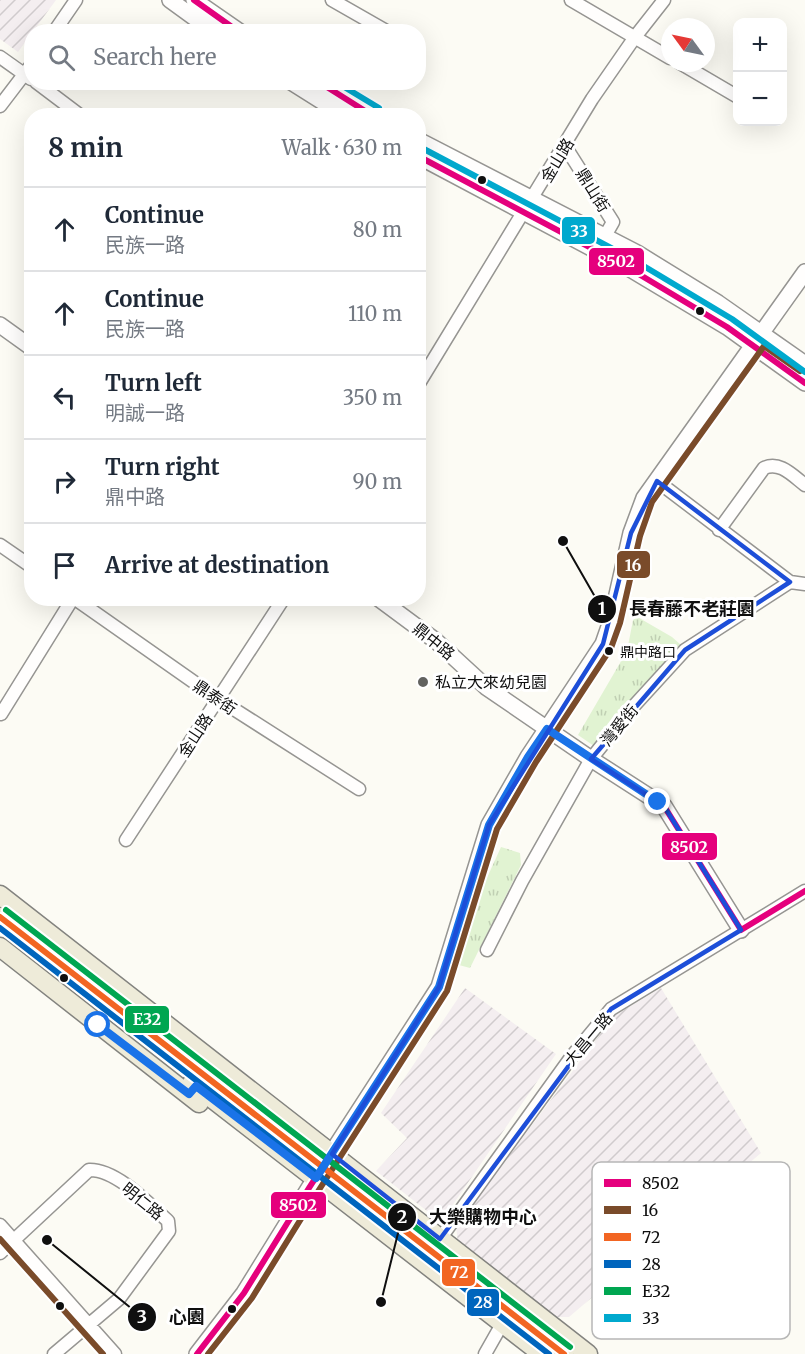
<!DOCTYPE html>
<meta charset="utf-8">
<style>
body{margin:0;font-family:Merriweather,"Noto Sans TC",serif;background:#f2f2f3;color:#1f2937}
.controls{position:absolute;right:18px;top:18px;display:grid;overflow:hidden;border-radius:12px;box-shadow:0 6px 24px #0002}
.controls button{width:54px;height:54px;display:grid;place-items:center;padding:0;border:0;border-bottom:2px solid #e0e1e3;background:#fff;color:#1f2937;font:30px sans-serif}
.compass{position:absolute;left:661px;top:18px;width:54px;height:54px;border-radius:50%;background:#fff;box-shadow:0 6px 24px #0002;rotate:303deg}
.stop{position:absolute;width:18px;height:18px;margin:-14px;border:4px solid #1a73e8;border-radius:50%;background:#fff}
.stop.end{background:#1a73e8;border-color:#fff;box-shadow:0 2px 6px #0008}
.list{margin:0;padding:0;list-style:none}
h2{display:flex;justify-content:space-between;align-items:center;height:78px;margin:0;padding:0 24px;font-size:26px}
h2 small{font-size:20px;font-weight:400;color:#747a83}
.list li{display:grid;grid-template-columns:39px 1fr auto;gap:18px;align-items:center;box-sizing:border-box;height:84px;padding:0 24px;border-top:2px solid #e0e1e3}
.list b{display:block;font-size:22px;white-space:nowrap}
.list p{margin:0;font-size:20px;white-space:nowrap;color:#747a83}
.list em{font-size:20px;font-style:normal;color:#747a83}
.icon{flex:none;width:33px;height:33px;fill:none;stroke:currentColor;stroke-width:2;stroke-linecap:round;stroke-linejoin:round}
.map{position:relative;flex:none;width:805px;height:1354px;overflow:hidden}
.search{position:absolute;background:#fff;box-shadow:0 6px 24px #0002;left:24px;top:24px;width:402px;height:66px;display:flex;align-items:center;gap:15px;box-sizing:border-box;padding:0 21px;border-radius:24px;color:#747a83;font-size:22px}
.panel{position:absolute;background:#fff;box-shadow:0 6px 24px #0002;left:24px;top:108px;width:402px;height:498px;border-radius:24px}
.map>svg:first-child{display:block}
.industrial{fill:url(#industrial-furrows)}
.grass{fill:url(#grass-tufts)}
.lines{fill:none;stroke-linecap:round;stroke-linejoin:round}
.minor-casing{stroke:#969592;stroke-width:15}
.tertiary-casing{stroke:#969592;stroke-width:18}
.primary-casing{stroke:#83837f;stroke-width:21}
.minor{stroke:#fffefd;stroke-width:12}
.tertiary{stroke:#fffefd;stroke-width:15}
.primary{stroke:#eeebd9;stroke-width:18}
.bus-1-casing{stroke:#fff;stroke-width:10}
.bus-2-casing{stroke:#fff;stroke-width:10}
.bus-3-casing{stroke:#fff;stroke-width:10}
.bus-4-casing{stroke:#fff;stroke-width:10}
.bus-5-casing{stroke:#fff;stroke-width:10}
.bus-6-casing{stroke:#fff;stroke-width:10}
.bus-1{stroke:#e5007d;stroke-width:6}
.bus-2{stroke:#7a4b2a;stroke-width:6}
.bus-3{stroke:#f26522;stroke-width:6}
.bus-4{stroke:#0065bd;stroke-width:6}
.bus-5{stroke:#00a651;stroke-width:6}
.bus-6{stroke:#00a9ce;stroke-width:6}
.route{stroke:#1a73e8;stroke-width:8}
.marked{fill:none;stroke:#1d4ed8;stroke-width:4.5;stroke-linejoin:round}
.bus-dot{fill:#0f0f0f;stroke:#fff;stroke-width:2}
.poi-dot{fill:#62625f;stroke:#fff;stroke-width:2}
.labels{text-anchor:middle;stroke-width:6;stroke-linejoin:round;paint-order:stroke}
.bus-label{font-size:14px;fill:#0f0f0f;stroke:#fff;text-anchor:start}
.street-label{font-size:16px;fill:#0f0f0f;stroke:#fff}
.poi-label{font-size:16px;fill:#0f0f0f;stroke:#fff;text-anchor:start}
.key{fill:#fff;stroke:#b7b7b7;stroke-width:1.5}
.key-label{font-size:16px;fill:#0f0f0f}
.leader{fill:none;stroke:#0f0f0f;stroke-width:2}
.callout-dot{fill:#0f0f0f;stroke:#fff;stroke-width:2}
.mark-label{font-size:18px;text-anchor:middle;font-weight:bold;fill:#fff}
.callout-label{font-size:18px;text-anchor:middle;font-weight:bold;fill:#0f0f0f;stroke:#fff;stroke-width:6;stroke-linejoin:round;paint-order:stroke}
.line-badge{stroke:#fff;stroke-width:2}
.badge-label{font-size:16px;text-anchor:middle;font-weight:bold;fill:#fff}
</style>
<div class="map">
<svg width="805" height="1354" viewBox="0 0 805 1354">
<defs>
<pattern id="industrial-furrows" width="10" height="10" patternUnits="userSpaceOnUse" patternTransform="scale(1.5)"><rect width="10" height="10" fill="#f4eef0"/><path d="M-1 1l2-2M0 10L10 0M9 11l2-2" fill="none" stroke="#d0cbcd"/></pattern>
<pattern id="grass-tufts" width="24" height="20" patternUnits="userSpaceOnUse" patternTransform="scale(1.5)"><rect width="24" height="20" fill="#e1f3d2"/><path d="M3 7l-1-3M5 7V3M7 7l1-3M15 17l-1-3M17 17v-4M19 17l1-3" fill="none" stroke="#c0cfb3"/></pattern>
</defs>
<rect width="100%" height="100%" fill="#fcfbf4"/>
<path class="industrial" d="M0,0H56L18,52L0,39Z
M465,988L556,1054L441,1222L376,1171L407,1138L381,1113Z
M661,988L761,1153L569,1317H552L458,1244L456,1226L614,1016Z"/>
<path class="grass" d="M634,615L672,637L681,645L594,746L578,735L627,651Z
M501,847L520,853L521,865L470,968L459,965L486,880Z"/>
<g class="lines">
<g class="minor-casing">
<path id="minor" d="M332,0L388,32
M571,0L670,58
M54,32L76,0
M0,57L31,79
M680,63L738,97
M36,82L81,116
M0,106L32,64
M565,146L613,222L601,243
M418,385L592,99L635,37L664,0
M657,481L790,582L805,584
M719,530L764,468C780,461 792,475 805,485
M0,545L32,567
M74,598L218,699L359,789
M1,714L73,598
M126,840L284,598
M487,950L522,881L591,759L632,708L685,650L790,582
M0,1225L115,1354
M437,1243L572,1056L611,1009L805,891
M0,1253L89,1170C116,1169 149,1204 168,1221L169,1231L119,1299L54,1354
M485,1354L506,1317"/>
</g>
<g class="tertiary-casing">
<path id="tertiary" d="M170,0L214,32
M194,0L240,32
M291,82L345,116
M318,82L374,116
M418,140L637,253L718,303L805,364
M418,156L627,267L727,327L805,383
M0,325L32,348
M378,598L436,641L486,687L591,759L664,806L741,930
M197,1354L244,1293L309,1188L439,987L489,825L528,757L603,644L611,621L631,533L644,498L805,272"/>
</g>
<g class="primary-casing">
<path id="primary" d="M0,895L588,1354
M0,917L564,1354
M0,947L199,1103
M192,1083L542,1354"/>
</g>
<use href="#minor" class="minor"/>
<use href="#tertiary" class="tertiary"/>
<use href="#primary" class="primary"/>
<g class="bus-1-casing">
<path id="bus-1" d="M194,0L239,32
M319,82L373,116
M418,156L627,267L727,327L805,383
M547,729L664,806L741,930
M741,930L805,891
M197,1354L244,1293L309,1188L439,987L489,825L528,757L547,729"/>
</g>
<g class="bus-2-casing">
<path id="bus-2" d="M0,1239L103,1354
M208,1354L252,1298L317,1193L447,991L497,829L536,762L611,648L620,623L640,536L652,502L764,346L800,371"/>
</g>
<g class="bus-3-casing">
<path id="bus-3" d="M0,917L564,1354"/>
</g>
<g class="bus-4-casing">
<path id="bus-4" d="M0,928L549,1354"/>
</g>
<g class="bus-5-casing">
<path id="bus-5" d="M6,910L570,1347"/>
</g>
<g class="bus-6-casing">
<path id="bus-6" d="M336,82L379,108
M422,148L632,259L732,319L805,372"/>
</g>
<use href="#bus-1" class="bus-1"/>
<use href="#bus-2" class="bus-2"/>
<use href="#bus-3" class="bus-3"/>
<use href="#bus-4" class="bus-4"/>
<use href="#bus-5" class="bus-5"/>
<use href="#bus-6" class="bus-6"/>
</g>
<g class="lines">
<path class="route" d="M98,1025L189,1094L196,1086L316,1178L439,987L489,825L528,757L547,729L658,802"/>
</g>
<path class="marked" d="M657,481L790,582L685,650L591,759L664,806L741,930L611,1009L440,1239L332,1154L439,987L489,825L603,644L631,533Z"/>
<g class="bus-dot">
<circle cx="482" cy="180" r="5"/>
<circle cx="700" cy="311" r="5"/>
<circle cx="609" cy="651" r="5"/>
<circle cx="64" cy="978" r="5"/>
<circle cx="60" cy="1306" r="5"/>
<circle cx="232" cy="1309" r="5"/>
</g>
<circle class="poi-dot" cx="423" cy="682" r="6"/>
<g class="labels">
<g class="bus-label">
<text x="620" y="657">鼎中路口</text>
</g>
<g class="street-label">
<text transform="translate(557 160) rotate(-59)" y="6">金山路</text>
<text transform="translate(593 190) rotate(58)" y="6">鼎山街</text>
<text transform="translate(434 641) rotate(39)" y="6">鼎中路</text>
<text transform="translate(215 697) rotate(34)" y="6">鼎泰街</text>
<text transform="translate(619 725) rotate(-50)" y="6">灣愛街</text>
<text transform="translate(195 735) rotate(-57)" y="6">金山路</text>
<text transform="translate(588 1039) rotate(-50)" y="6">大昌一路</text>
<text transform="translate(143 1201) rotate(39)" y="6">明仁路</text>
</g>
<g class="poi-label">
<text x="435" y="688">私立大來幼兒園</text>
</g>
</g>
<rect x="592" y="1162" width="198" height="177" rx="9" class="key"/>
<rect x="604" y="1179" width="27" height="8" fill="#e5007d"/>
<rect x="604" y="1206" width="27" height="8" fill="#7a4b2a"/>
<rect x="604" y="1233" width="27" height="8" fill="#f26522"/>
<rect x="604" y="1260" width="27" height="8" fill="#0065bd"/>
<rect x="604" y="1287" width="27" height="8" fill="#00a651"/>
<rect x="604" y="1314" width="27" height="8" fill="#00a9ce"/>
<g class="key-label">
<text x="642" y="1189">8502</text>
<text x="642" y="1216">16</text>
<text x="642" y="1243">72</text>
<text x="642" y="1270">28</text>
<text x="642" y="1297">E32</text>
<text x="642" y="1324">33</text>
</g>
<path class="leader" d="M563 541L602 609M381 1302L402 1217M47 1240L142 1317"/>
<g class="callout-dot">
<circle cx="563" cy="541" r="6"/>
<circle cx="381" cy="1302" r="6"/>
<circle cx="47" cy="1240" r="6"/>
<circle cx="602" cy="609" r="15"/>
<circle cx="402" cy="1217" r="15"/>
<circle cx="142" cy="1317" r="15"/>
</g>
<g class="mark-label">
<text x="602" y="615">1</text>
<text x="402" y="1223">2</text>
<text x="142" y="1323">3</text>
</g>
<g class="callout-label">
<text x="692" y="615">長春藤不老莊園</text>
<text x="483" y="1223">大樂購物中心</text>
<text x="187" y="1323">心園</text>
</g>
<g class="line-badge">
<rect x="561" y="216" width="35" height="29" rx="6" fill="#00a9ce"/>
<rect x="588" y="247" width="57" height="29" rx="6" fill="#e5007d"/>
<rect x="616" y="550" width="35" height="29" rx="6" fill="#7a4b2a"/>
<rect x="661" y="832" width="57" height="29" rx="6" fill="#e5007d"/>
<rect x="124" y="1005" width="46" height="29" rx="6" fill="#00a651"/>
<rect x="270" y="1191" width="57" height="28" rx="6" fill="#e5007d"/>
<rect x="441" y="1258" width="35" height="29" rx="6" fill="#f26522"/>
<rect x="466" y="1288" width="34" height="29" rx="6" fill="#0065bd"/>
</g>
<g class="badge-label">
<text x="579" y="237">33</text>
<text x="616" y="267">8502</text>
<text x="633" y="571">16</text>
<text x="689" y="853">8502</text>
<text x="147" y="1025">E32</text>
<text x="298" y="1211">8502</text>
<text x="459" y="1278">72</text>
<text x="483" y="1308">28</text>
</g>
</svg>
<div class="controls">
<button>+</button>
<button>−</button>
</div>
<svg class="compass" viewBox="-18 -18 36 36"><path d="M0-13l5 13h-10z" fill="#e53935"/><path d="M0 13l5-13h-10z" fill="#747a83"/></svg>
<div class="stop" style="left:98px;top:1025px"></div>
<div class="stop end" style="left:658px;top:802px"></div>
<div class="search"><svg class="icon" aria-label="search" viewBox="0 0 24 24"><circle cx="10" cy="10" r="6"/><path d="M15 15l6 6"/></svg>Search here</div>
<section class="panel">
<h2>8 min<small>Walk · 630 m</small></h2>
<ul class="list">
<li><svg class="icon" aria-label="ahead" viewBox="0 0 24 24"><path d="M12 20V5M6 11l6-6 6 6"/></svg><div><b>Continue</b><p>民族一路</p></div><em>80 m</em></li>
<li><svg class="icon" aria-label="ahead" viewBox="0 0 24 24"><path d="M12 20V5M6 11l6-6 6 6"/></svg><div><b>Continue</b><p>民族一路</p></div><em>110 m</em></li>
<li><svg class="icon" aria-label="left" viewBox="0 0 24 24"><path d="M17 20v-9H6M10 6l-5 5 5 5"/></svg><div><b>Turn left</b><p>明誠一路</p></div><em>350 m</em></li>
<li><svg class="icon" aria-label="right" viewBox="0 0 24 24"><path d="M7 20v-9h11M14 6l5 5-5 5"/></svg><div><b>Turn right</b><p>鼎中路</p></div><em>90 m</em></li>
<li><svg class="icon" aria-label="arrive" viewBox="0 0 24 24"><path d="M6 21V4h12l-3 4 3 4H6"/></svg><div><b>Arrive at destination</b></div></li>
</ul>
</section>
</div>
